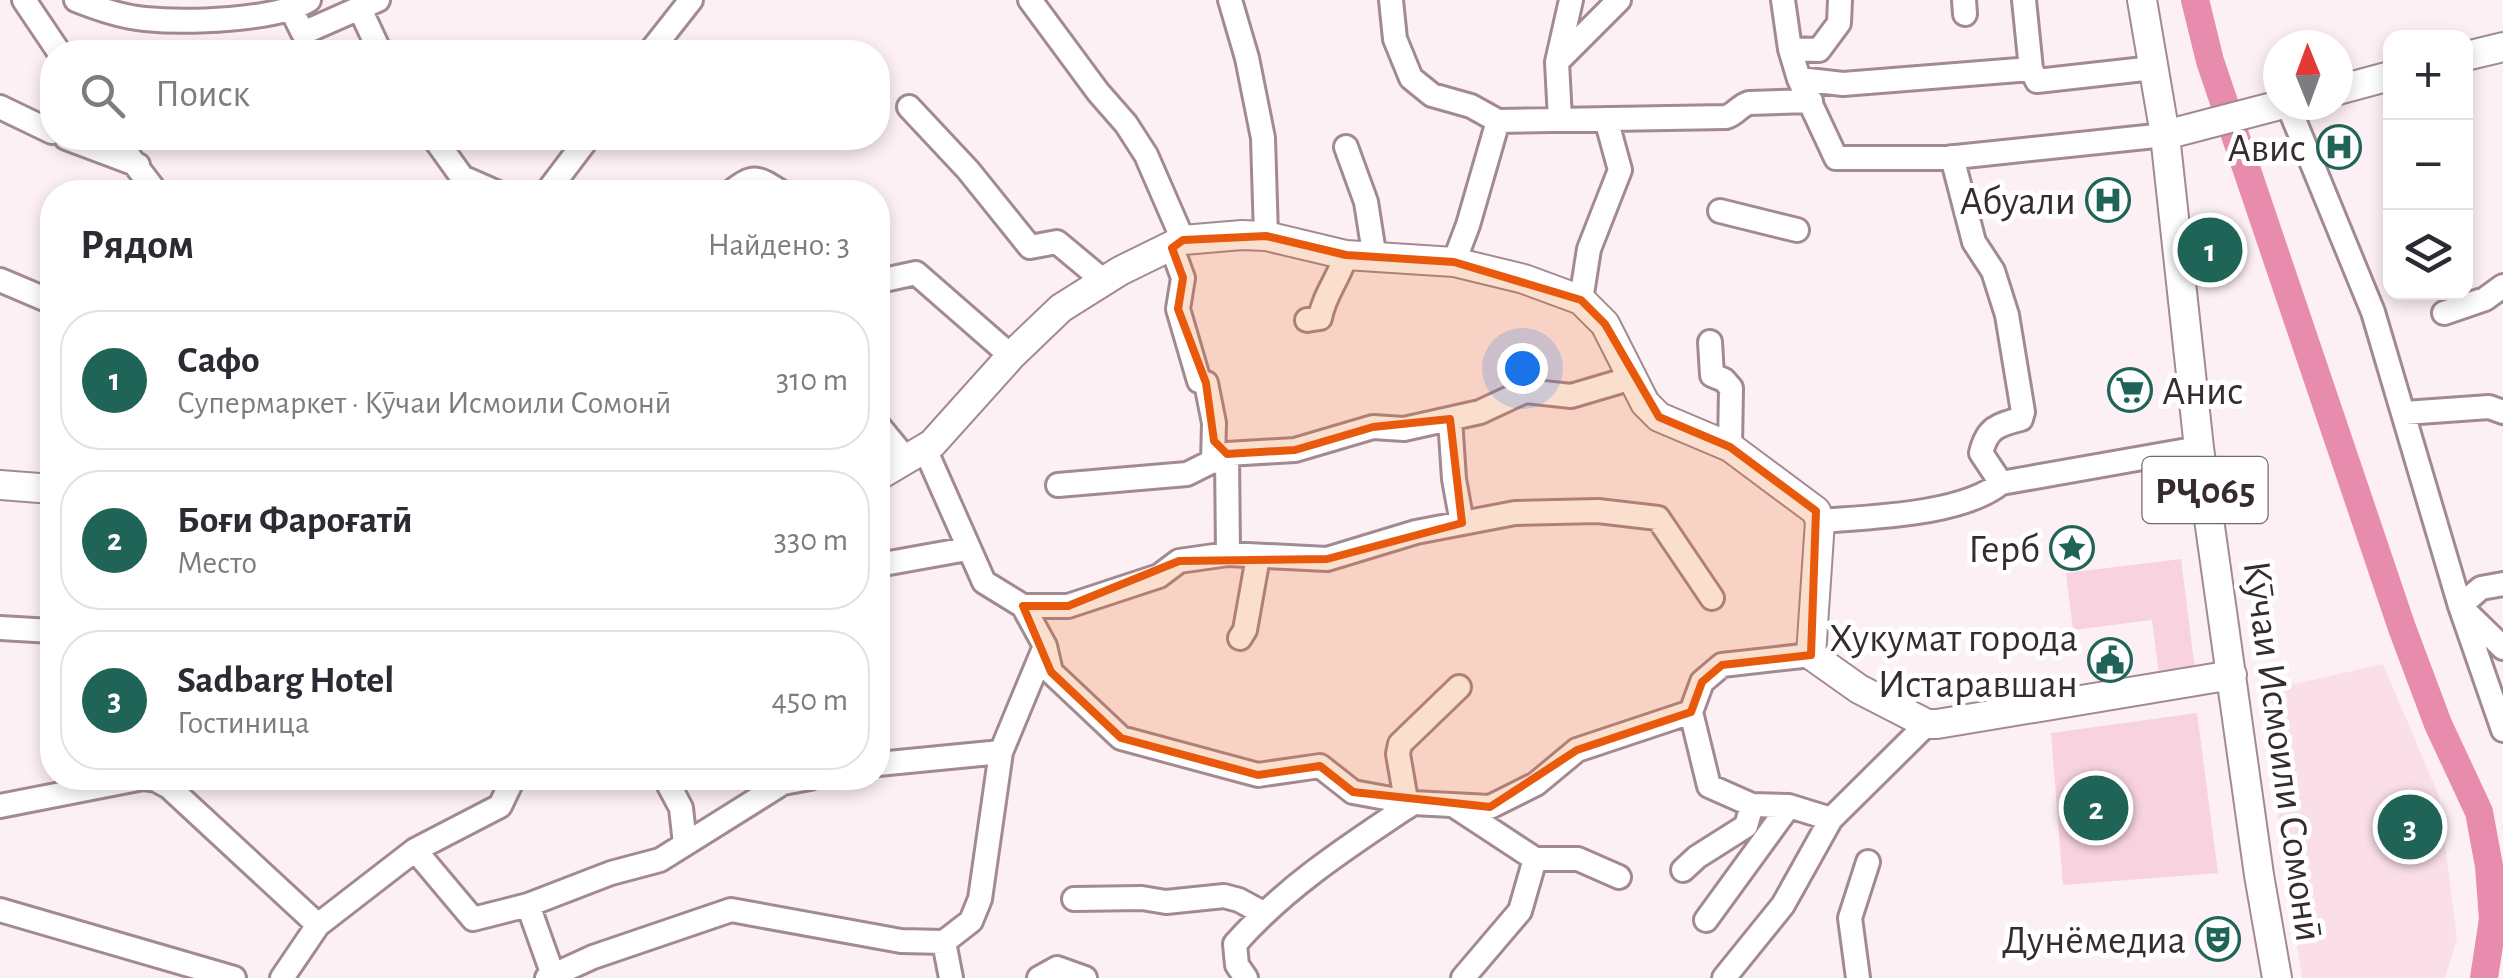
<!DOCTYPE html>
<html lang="ru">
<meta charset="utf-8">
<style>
body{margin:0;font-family:"Alegreya Sans",sans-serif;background:#f7f7f7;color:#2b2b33}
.controls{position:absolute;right:30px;top:30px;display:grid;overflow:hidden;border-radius:20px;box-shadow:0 5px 15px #0003}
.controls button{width:90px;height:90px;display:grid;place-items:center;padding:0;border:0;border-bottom:2px solid #e1e1e2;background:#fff;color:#2b2b33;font:50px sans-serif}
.compass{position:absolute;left:2263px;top:30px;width:90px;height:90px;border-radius:50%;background:#fff;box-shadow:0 5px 15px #0003;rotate:359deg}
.you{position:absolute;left:1522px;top:368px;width:35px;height:35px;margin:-25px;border:8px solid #fff;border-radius:50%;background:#1a73e8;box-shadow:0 0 0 15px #1a73e833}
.badge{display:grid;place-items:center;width:65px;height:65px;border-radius:50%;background:#1f6457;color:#fff;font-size:32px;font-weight:700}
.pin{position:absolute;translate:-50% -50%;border:5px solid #fff;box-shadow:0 2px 10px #0006}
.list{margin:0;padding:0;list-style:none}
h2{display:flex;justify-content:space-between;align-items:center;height:130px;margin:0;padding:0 40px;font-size:42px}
h2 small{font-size:32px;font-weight:400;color:#7c7c81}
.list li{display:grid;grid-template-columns:65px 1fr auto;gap:30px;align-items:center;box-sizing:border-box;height:140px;margin:0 20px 20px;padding:0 20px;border:2px solid #e1e1e2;border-radius:40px}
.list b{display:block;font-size:38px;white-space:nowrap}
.list p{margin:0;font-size:32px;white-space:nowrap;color:#7c7c81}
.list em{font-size:32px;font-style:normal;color:#7c7c81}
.icon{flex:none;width:55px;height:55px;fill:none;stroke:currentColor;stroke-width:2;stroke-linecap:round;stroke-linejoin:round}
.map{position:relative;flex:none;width:2503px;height:978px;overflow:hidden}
.search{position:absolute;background:#fff;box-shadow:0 5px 15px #0003;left:40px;top:40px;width:850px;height:110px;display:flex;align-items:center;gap:25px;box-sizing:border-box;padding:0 35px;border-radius:40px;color:#7c7c81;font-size:38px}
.panel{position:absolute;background:#fff;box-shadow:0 5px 15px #0003;left:40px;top:180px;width:850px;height:610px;border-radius:40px}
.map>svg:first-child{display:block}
.built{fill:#fbdfe8}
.green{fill:#f8d3df}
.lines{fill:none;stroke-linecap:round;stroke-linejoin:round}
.river{stroke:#e88cae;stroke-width:28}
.minor-casing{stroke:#a38a92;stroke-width:28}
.major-casing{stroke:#a38a92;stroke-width:32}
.minor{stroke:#fff;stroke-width:22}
.major{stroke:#fff;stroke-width:28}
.marked{fill:#e8590c;fill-opacity:0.2;stroke:#e8590c;stroke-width:8;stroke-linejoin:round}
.labels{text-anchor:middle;stroke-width:10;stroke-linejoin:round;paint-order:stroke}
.shield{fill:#fff;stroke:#726b6d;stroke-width:2.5}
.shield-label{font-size:38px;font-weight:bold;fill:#362c2f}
.poi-label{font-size:40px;fill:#362c2f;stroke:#fff;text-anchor:end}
.street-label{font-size:40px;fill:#362c2f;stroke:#fff}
</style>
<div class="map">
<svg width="2503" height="978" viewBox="0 0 2503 978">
<rect width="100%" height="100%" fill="#fcf0f4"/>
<path class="built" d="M2383,664L2439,796L2457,939L2445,978H2302L2259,692Z"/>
<path class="green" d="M2181,559L2195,670L2159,674L2152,620L2073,630L2066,573Z
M2197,713L2218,873L2063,885L2051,733Z"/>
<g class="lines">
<path class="river" d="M2195,0L2210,61L2402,628L2438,724L2479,812L2489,866L2493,919L2484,978"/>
<g class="minor-casing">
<path id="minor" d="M24,0L59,52
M76,0C96,8 123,17 145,19C184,23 277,21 309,0
M1030,0L1098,92L1126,124L1146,155L1183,240
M1230,0L1247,58L1263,138L1266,236
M1391,0L1395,39L1411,78L1432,95L1471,106L1498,121
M1783,0L1790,49L1799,79L1836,158H1946L2165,135
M1964,0L1965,14
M2024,0L2031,69L2037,81L2153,68
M360,9L380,52
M292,11L303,33L378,0
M1790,49L1819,50L1839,23L1840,0
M650,52L691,0
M1557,62L1619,0
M1799,79L1843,84L2031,69
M2288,105L2373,312L2460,606L2503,730
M0,107L52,132
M909,107L968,170L1030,247L1057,242L1105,282
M1560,119L1557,62L1571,0
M66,138L138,165
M115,138L156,192
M434,138L462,177L496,192
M1346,147L1366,202L1375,259
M547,192L588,138
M731,192C754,174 757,177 781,192
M1720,211L1797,230
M1172,248L1183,278L1178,309L1199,381L1206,383L1214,423L1213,462
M1454,262L1468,225L1498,121L1726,117C1736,114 1739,106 1749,103L1811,101
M878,274L884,280L916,273L1011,356
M0,280L52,302
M1581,300L1589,249L1620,170L1606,119
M2444,313L2485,299L2503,286
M1307,320L1320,318C1324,295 1339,278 1346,255
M1710,342L1712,375L1724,380L1731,388L1730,447
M2405,413L2489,407L2503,412
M1450,419L1454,479L1462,523
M878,425L906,459
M925,449L984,582L1023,606L1045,646L1051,672L1121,738L1258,775L1320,766L1353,792L1413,803L1490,807L1536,784L1577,750L1691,712
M2001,483L2199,448
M1058,485L1187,474L1225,455
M1820,521C1870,517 1962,515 2001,483L1981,453C1987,428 1997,425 2021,419L2023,412L2007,315L1993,271L1974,242L1952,157
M1228,554L1227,454L1295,450L1373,427L1404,429L1480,412L1525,391L1571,396L1632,378
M878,565L967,549
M2503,584L2481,588L2460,606L2503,648
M1023,606H1068L1159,576L1179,561L1228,554L1327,559L1416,532L1515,513L1598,511L1658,518L1712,598
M0,628L52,631
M1240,638L1245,630L1258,557
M1811,655L1722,665L1702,682L1691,712L1709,786L1752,805L1789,806L1831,819
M878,764L1001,752
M665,778L681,808L685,844
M1406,800L1398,754L1400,744L1459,687
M1453,805L1535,859L1520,911L1463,978
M0,806L143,778L156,780L169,787L318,925L415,850L500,806L511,783L510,778
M415,850L473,919L528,905L611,873L660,860L783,783L810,778
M1535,859H1578L1619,877
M1683,870L1697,857L1746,826L1752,805
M1074,899L1142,898L1166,902L1224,896L1239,900L1263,913
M528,905L554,978
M0,910L234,978
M1706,920L1789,806
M944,942L951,978
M282,978L318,925
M547,978L593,957L731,910L901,941L944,942L971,921L980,899L1001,752L1045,646
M1039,978L1057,968L1085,978
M1246,978L1237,965L1235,944C1285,887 1350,845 1413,803
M1724,978L1783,905L1831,819L1927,724
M1858,978L1850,918L1868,862"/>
</g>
<g class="major-casing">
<path id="major" d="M2142,0L2165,135L2199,448L2259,875L2277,978
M2466,56L2503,47
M2338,90L2390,76
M2165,135L2280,105
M878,476L932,444L1011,356L1061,308L1120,271L1183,240L1242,235L1266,236L1346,255L1454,262L1524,279L1581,300L1605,324L1645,403L1659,417L1730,447L1816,511L1820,521L1811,655L1859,689L1927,724H1937L2232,675
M0,485L52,489"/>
</g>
<use href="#minor" class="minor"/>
<use href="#major" class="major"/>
</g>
<path class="marked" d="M1266,236L1346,255L1454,262L1581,300L1605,324L1659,417L1730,447L1816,511L1811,655L1722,665L1702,682L1691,712L1577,750L1490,807L1353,792L1320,766L1258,775L1121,738L1051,672L1023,606H1068L1179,561L1327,559L1462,523L1450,419L1373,427L1295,450L1227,454L1214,441L1206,383L1178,309L1183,278L1172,248L1183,240Z"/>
<defs>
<g id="hospital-ring" transform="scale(2.25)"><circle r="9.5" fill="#fff" stroke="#1f6457" stroke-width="1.5"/><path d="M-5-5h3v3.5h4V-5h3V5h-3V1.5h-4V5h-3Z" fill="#1f6457"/></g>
<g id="supermarket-ring" transform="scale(2.25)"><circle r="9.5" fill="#fff" stroke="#1f6457" stroke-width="1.5"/><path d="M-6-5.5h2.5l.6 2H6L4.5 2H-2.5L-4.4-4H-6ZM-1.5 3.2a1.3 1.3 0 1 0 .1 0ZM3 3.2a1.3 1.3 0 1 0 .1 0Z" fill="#1f6457"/></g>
<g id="sight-ring" transform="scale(2.25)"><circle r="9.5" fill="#fff" stroke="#1f6457" stroke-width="1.5"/><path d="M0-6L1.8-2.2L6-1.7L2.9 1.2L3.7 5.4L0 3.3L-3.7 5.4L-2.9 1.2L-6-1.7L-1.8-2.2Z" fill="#1f6457"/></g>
<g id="civic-ring" transform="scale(2.25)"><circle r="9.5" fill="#fff" stroke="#1f6457" stroke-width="1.5"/><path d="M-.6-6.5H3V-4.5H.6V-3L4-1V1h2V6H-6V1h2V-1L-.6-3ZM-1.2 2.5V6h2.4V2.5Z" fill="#1f6457"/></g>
<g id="theatre-ring" transform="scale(2.25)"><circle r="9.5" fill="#fff" stroke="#1f6457" stroke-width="1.5"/><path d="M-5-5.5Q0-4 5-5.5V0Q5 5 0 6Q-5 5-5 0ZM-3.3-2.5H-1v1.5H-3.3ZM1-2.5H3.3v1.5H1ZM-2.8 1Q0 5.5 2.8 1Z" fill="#1f6457"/></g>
</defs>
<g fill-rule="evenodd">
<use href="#hospital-ring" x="2339" y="147"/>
<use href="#hospital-ring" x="2108" y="200"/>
<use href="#supermarket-ring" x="2130" y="390"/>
<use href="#sight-ring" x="2072" y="548"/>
<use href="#civic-ring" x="2110" y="660"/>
<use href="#theatre-ring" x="2218" y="939"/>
</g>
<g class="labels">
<rect class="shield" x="2142.5" y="457" width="125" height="66" rx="8"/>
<g class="shield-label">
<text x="2205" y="503">РҶ065</text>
</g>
<g class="poi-label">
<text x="2306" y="161">Авис</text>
<text x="2076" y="214">Абуали</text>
<text x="2162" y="404" text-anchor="start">Анис</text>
<text x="2040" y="562">Герб</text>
<text x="2078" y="651">Хукумат города<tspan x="2078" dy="46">Истаравшан</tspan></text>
<text x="2186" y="953">Дунёмедиа</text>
</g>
<g class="street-label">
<text transform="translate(2284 751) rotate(82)" y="14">Кӯчаи Исмоили Сомонӣ</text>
</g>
</g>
</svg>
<div class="controls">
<button>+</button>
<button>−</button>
<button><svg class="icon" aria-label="layers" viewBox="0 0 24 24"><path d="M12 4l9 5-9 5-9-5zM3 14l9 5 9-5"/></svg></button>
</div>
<svg class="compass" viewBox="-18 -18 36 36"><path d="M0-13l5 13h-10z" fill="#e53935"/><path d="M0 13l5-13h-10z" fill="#7c7c81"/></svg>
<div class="you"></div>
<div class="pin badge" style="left:2210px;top:250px">1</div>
<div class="pin badge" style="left:2096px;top:808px">2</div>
<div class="pin badge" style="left:2410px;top:827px">3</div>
<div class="search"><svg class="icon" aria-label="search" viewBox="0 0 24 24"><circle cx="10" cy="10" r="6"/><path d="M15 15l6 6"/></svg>Поиск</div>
<section class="panel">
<h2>Рядом<small>Найдено: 3</small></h2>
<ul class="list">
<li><span class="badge">1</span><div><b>Сафо</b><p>Супермаркет · Кӯчаи Исмоили Сомонӣ</p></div><em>310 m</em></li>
<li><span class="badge">2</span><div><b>Боғи Фароғатӣ</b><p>Место</p></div><em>330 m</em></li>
<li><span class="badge">3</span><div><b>Sadbarg Hotel</b><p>Гостиница</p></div><em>450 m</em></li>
</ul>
</section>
</div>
